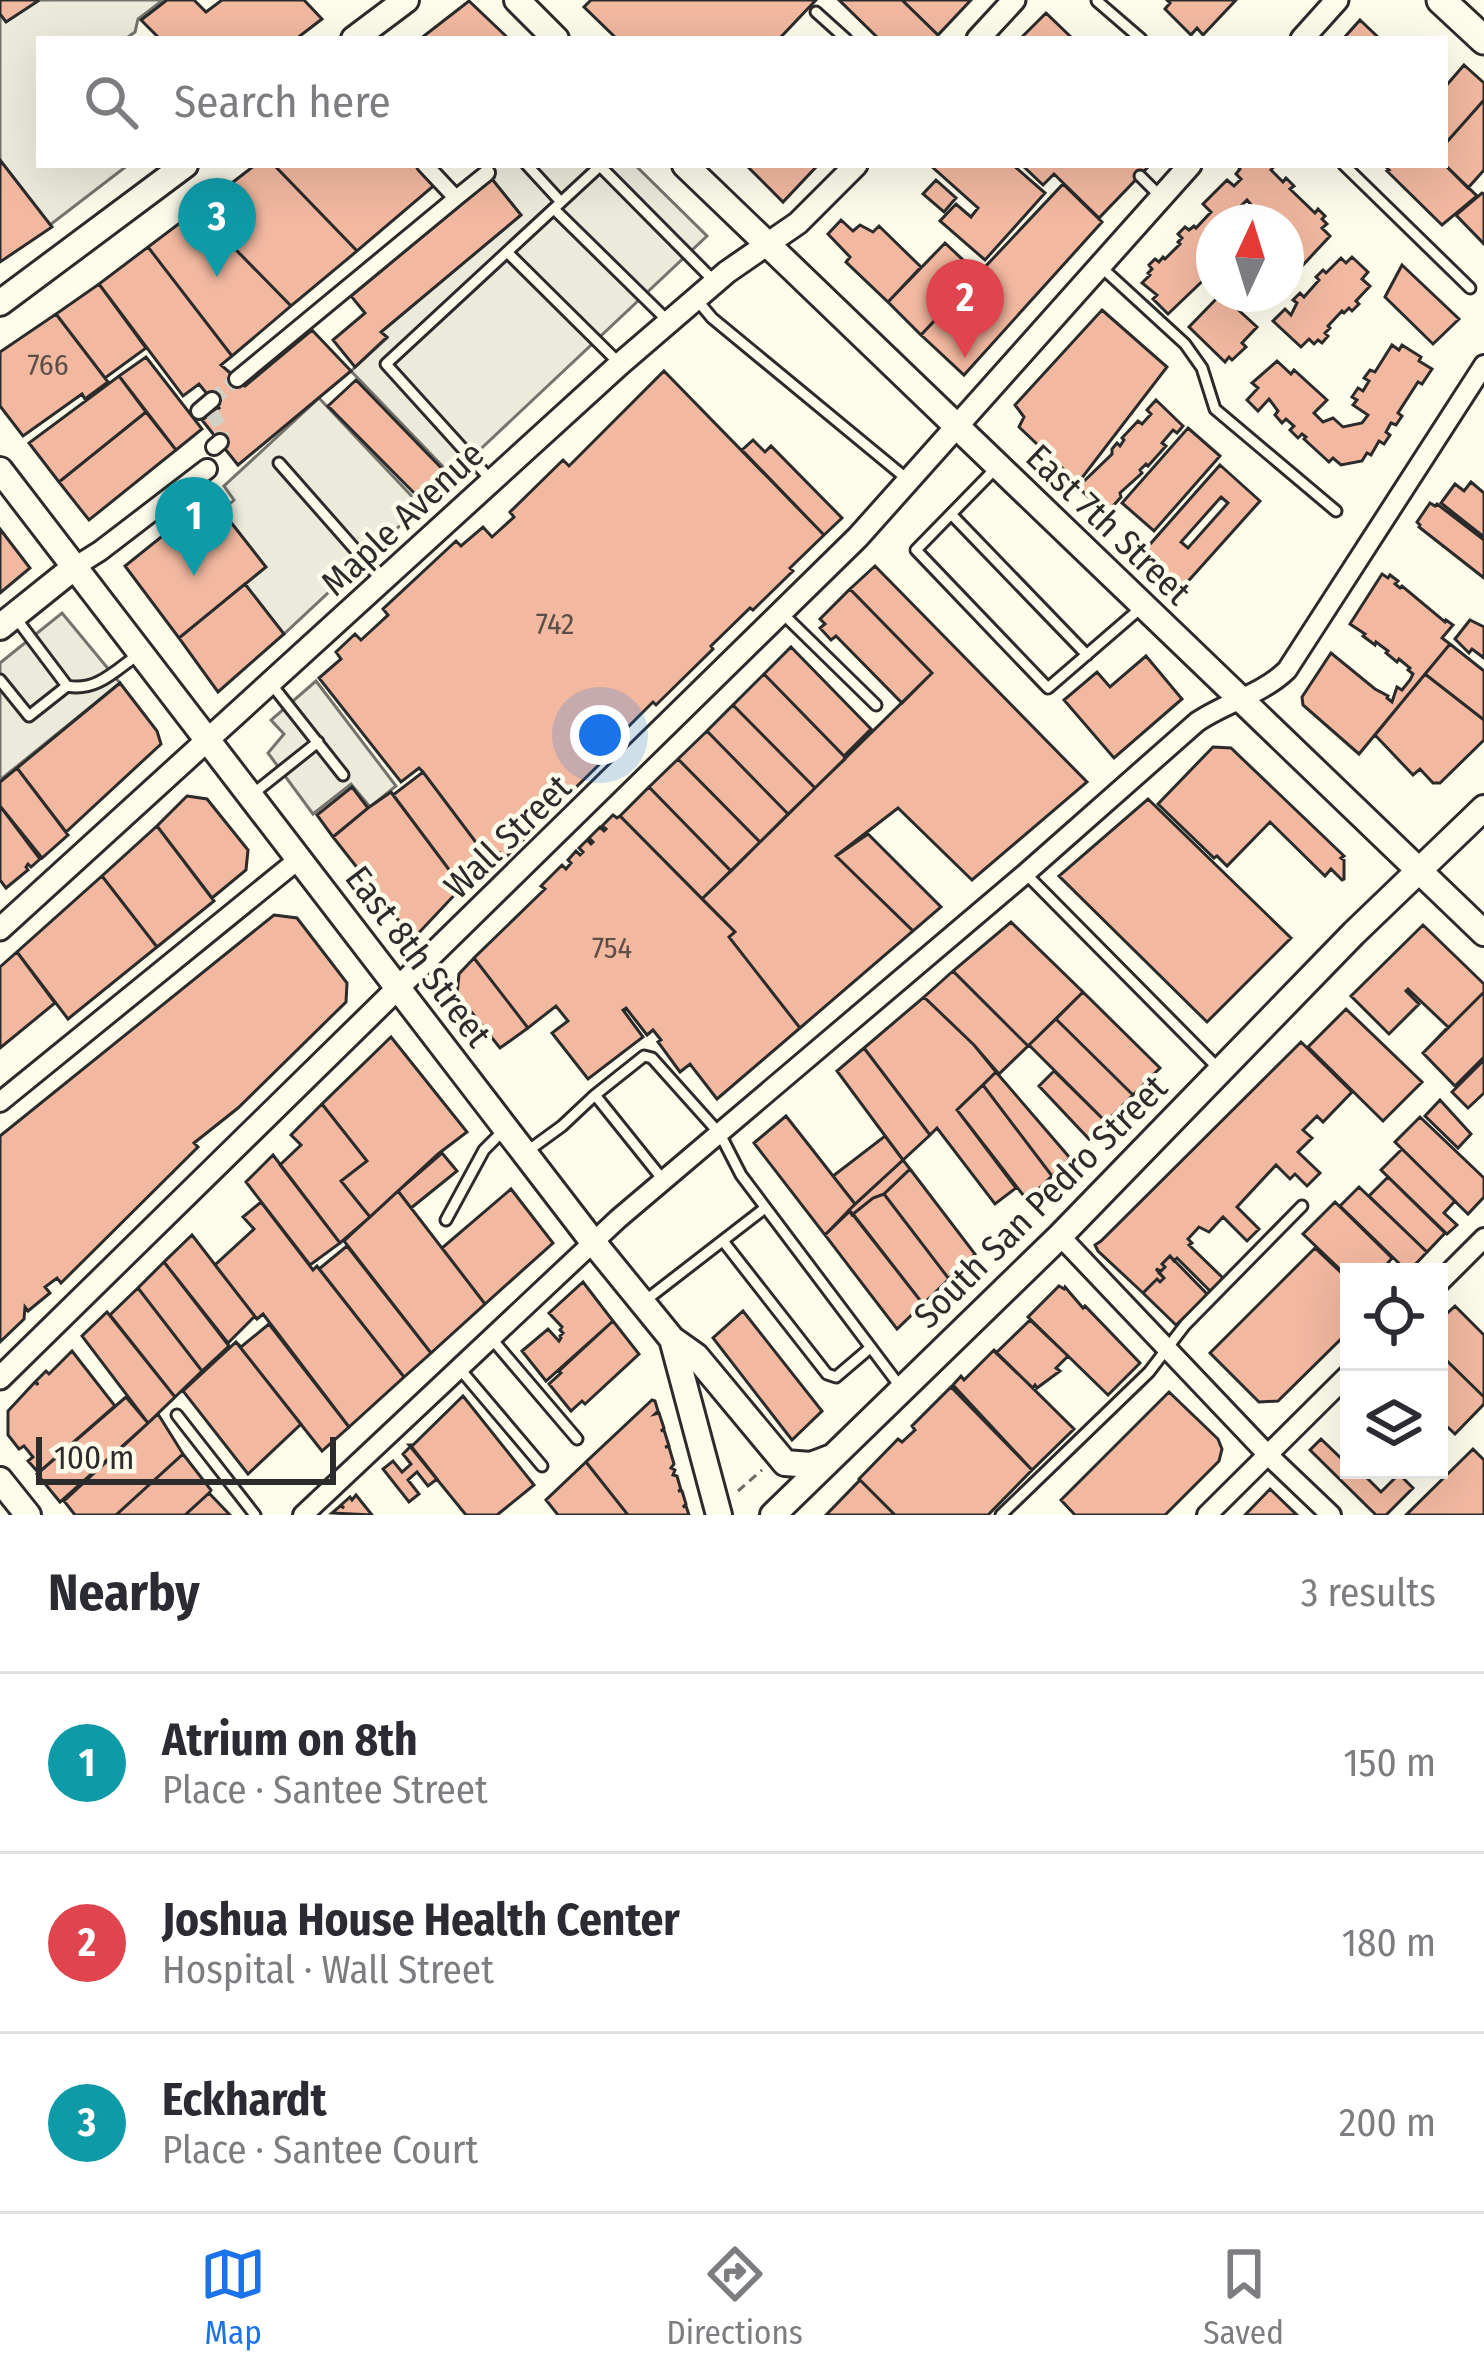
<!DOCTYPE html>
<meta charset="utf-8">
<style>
body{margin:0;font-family:"Fira Sans Condensed",sans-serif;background:#f7f7f7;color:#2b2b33}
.controls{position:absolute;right:36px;bottom:36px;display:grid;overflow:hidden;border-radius:0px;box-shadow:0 12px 48px #0002}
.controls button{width:108px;height:108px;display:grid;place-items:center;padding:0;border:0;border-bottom:3px solid #e1e1e2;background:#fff;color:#2b2b33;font:60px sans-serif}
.compass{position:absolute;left:1196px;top:204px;width:108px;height:108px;border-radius:50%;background:#fff;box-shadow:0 12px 48px #0002;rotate:4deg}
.scale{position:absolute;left:36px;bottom:30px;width:300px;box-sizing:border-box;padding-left:12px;border:6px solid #2b2b2b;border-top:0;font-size:33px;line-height:42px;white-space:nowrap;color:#2b2b2b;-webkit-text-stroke:9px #fdfbea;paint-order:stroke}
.you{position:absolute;left:600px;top:735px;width:42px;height:42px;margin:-30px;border:9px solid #fff;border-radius:50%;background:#1a73e8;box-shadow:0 0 0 18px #1a73e833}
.badge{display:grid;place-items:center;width:78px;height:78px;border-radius:50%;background:#1a73e8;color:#fff;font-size:39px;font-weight:700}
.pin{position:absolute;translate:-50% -99px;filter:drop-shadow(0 3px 6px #0008)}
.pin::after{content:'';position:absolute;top:63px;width:42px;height:36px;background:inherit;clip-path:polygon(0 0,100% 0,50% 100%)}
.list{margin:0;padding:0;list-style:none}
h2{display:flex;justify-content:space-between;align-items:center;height:156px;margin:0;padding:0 48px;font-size:51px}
h2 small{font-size:39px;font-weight:400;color:#7c7c81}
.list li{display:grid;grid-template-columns:78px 1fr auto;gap:36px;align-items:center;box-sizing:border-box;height:180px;padding:0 48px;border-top:3px solid #e1e1e2}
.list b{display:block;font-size:45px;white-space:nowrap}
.list p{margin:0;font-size:39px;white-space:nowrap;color:#7c7c81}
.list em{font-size:39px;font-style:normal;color:#7c7c81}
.icon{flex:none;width:66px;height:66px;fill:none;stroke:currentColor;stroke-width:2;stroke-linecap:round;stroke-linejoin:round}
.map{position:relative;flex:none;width:1484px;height:1515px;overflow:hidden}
.search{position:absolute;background:#fff;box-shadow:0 12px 48px #0002;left:36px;right:36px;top:36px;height:132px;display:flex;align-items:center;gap:30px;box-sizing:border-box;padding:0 42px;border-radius:0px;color:#7c7c81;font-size:45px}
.sheet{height:696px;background:#fff}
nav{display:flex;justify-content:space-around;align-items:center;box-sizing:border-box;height:168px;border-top:3px solid #e1e1e2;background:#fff;font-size:33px;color:#7c7c81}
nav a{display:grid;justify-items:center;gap:6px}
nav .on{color:#1a73e8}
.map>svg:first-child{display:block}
.parking{fill:#eceadb;stroke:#74746e;stroke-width:3}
.building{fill:#f2b8a0;stroke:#2b2b2b;stroke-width:3;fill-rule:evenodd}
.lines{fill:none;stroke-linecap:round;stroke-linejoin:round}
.pedestrian-tunnel{stroke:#d3d1c4;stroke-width:14;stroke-dasharray:14 7;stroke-linecap:butt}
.service-casing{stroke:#2b2b2b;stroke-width:15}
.pedestrian-casing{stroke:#2b2b2b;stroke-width:20}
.minor-casing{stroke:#2b2b2b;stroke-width:24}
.tertiary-casing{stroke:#2b2b2b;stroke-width:27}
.secondary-casing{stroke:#2b2b2b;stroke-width:30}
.primary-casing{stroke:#2b2b2b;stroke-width:33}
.path{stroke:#6a6964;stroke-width:3;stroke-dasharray:9 6;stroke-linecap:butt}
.service{stroke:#fdfbea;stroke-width:9}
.pedestrian{stroke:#fdfbea;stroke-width:14}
.minor{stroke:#fdfbea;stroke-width:18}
.tertiary{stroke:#fdfbea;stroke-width:21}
.secondary{stroke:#fdfbea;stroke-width:24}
.primary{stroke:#fdfbea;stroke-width:27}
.labels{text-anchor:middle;stroke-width:9;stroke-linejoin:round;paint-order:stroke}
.number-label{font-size:30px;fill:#5d4e48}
.street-label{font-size:36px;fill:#2b2b2b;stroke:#fdfbea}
</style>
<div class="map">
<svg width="1484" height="1515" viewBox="0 0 1484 1515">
<rect width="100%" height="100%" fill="#fdfbea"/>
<path class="parking" d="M25,0H163L138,19L135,32L125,39H39V165H128L50,225L0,163V17Z
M480,165H635L707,236L452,476L351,371L387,338L381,332L521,215Z
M319,398L421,506L284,634L244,585L265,567L222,511L234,500L224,486Z
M62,613L120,683L0,780V663Z
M316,681L396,786L370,807L351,784L313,814L268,753L284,734L271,720Z"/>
<path class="building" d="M0,0H37L38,1L6,22L0,14Z
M167,0H194L206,12L222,0H304L322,19L296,39H160L141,20Z
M591,0H816L779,39H617L584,7Z
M839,0H902L938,35L934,39H879Z
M902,0H971L938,35Z
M1167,0H1236L1203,35L1197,28L1191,35L1165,9L1170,3Z
M469,1L509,39H420Z
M1046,13L1073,39H1020Z
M1360,20L1380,39H1343Z
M1464,65L1484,83V100L1445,144V87Z
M1484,100V170L1468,188L1445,165V144Z
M0,160L52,227L0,262Z
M255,165H274L357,251L291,306L197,210Z
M274,165H420L437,183L357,251Z
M746,165H818L783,202Z
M930,165H1013L1045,193L985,260L940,221L956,204L971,217L978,208Z
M1022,165H1150L1099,218L1054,174L1043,185Z
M1275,165L1271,170L1283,182L1286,178L1294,186L1290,189L1315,213L1318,209L1325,216L1322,219L1327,224L1322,228L1330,236L1303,265L1292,253L1294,250L1286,242V222H1266L1247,200L1225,222H1214V253L1210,257L1214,261L1211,267L1214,270L1168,314L1153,299L1157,295L1142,283L1150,275L1148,273L1152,269L1149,265L1155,259L1159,262L1163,257L1165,259L1180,244L1178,242L1182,238L1178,234L1185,227L1189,230L1194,226L1196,228L1211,212L1203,204L1227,180L1234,186L1241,179L1236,174L1240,169L1237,165Z
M1384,165H1445L1477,196L1442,225L1387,171L1389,170Z
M492,179L521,215L381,332L387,337L355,367L333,340L365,313L351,296Z
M936,180L956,198L944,212L923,194Z
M1063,184L1102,222L964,375L921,335Z
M1482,193L1484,194V244L1456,215Z
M197,210L291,306L232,356L148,247Z
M841,220L853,231L860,225L873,232L879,226L921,267L888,302L846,262L850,257L828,234Z
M945,243L978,274L921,335L888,302Z
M148,247L232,356L221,365L245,386L312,330L351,371L238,465L202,420L219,408L212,400L199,384L183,396L99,284Z
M1352,257L1368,272L1362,279L1370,286L1356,301L1359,304L1352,311L1349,308L1344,313L1342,311L1328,326L1330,328L1325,333L1328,336L1322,343L1318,340L1314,344L1309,339L1301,347L1273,321L1285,309L1291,315L1297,303L1293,300L1300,293L1304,297L1319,280L1316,277L1323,270L1326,273L1341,258L1346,263Z
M1402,265L1459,319L1433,344L1385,297Z
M99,284L146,348L105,378L56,314Z
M1221,294L1257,327L1242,343L1246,347L1232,360L1229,357L1225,362L1189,327Z
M1102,310L1167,367L1078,483L1019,427L1024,417L1015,405Z
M56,314L108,382L85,399L82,394L23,436L0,406V352Z
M1392,345L1399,350L1402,345L1421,357L1419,361L1432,369L1422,384L1418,382L1398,413L1402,416L1396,425L1391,423L1386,432L1390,435L1384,444L1379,441L1371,455L1367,453L1362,461L1341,465L1333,458L1329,462L1304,439L1306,437L1302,434L1298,438L1290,430L1294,426L1286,419L1282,423L1275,415L1278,411L1269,399L1258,411L1247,400L1258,388L1252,383L1277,361L1291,374L1294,370L1327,400L1314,413L1323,422L1333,418L1343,427L1362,423L1368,415L1353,405L1357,400L1352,397L1358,388L1363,391L1369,381L1364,378L1370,370L1375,372Z
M146,357L202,429L176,450L119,376Z
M664,371L824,535L790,568L793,571L753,610L750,608L711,646L713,649L656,705L653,702L610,745L614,750L563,800L558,795L532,822L537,826L505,858L500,853L490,861L423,772L419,768L401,782L319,678L341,659L336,652L355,634L361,640L388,615L383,609L456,541L461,546L483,527L492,537L514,517L510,512L563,460L569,466Z
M119,376L146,412L59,482L29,443Z
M356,380L451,478L424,503L328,406Z
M1156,400L1183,426L1177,433L1173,430L1162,443L1166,446L1148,466L1146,464L1140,470L1142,473L1120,493L1121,497L1106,514L1078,487L1112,454V449L1117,443L1120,446L1124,440L1122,438L1138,421L1142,424L1151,414L1147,410Z
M146,412L176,450L89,520L59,482Z
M1188,428L1220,456L1154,531L1122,503Z
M753,440L765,452L771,446L842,518L824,535L742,450Z
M1220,465L1260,501L1182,588L1144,551ZM1221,497L1228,503L1188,548L1181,542Z
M1471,482L1484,493V537L1441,503L1455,484L1464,491Z
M211,497L266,567L179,638L125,566Z
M1430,503L1435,506L1437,504L1484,540V578L1419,527L1420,525L1417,522Z
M0,529L30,568L0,593Z
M875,566L1087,782L972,880L898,808L836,856L913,931L800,1028L729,937L735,932L702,899L932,673L850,589Z
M1382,574L1388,578L1390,575L1398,581L1395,584L1400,588L1402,586L1445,622L1446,620L1453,625L1442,638L1450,644L1359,754L1303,705L1302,697L1331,653L1375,689L1388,696L1387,698L1392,702L1397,687L1402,690L1410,680L1413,674L1408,670L1410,668L1399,659L1397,662L1386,653L1388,651L1376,642L1375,645L1363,636L1365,634L1350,624Z
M245,584L284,634L218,692L179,638Z
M850,589L932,673L902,703L836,636L831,640L820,628L825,624L820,619Z
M1470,620L1484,627V658L1472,649L1469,653L1455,639Z
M1450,644L1484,671V720L1425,674Z
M791,647L871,729L844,756L764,674Z
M1146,656L1182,699L1114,758L1064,700L1097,672L1110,687Z
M764,674L844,756L845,759L815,788L733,705Z
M1425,674L1484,720V740L1440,783H1433L1420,769L1413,775L1375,735Z
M120,683L157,731L161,744L66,832L17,768Z
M733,705L815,788L788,814L707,731Z
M707,731L788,814L760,842L678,759Z
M1213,747L1231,748L1344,856L1341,858L1344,860V879L1342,880L1331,869L1325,876L1270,822L1227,866L1217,856L1214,858L1158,804Z
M678,759L760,842L731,871L649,787Z
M17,768L68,835L42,858L0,806V782Z
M423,772L490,861L462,887L393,795Z
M352,787L368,808L333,837L317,815Z
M649,787L731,871L702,899L620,816Z
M391,792L462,887L413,939L333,837L368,808Z
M187,796L207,799L248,850L246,870L212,898L157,826Z
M1148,799L1291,938L1207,1022L1059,876Z
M0,806L40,859L31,867L28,864L26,867L28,870L6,888L0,880Z
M613,815L617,818L620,816L735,932L729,937L800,1028L717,1099L690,1064L680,1072L658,1042L661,1040L653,1030L647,1035L626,1008L623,1010L643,1037L588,1079L552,1033L568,1021L556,1006L528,1028L474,958L545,889L541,886L562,865L566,869L571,863L568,860L576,851L580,855L583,852L579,848L587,840L591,844L593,842L589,838L600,827L604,831L606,829L602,826Z
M157,826L214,901L157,947L102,876Z
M868,834L941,907L913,931L836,856Z
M102,876L157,947L68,1019L17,952Z
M274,915L297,918L347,983L346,1002L238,1108L194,1143L198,1147L61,1283L57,1278L45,1287L50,1293L28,1311L25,1307L24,1319L0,1342V1136Z
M1011,922L1083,992L1028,1046L953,971Z
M1423,925L1484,984V992L1426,1050L1448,1027L1408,989L1406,991L1419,1004L1389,1034L1351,996Z
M17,952L55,1003L0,1048V967Z
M474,958L528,1028L500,1048L457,994L459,974Z
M953,971L1028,1046L999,1074L974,1045L924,997Z
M1083,992L1160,1068L1133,1095L1056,1019Z
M1484,992V1057L1455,1086L1423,1053Z
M924,997L974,1045L996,1072L957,1110L1016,1188L995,1204L937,1128L930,1135L864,1048Z
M1346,1009L1422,1082L1383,1121L1308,1047Z
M1056,1019L1133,1095L1106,1122L1029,1045Z
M391,1037L467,1132L438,1154L370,1217L341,1181L367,1161L322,1104Z
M1301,1042L1352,1092L1323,1122L1317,1116L1303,1130L1312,1138L1298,1152L1320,1173L1307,1186L1295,1174L1290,1179L1276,1165L1237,1207L1259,1229L1247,1241L1223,1217L1209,1232L1199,1227L1188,1239L1192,1243L1189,1245L1224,1279L1211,1292L1177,1258L1174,1261L1170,1256L1162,1264L1165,1267L1161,1271L1156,1269L1164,1278L1160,1282L1157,1279L1143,1293L1098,1251L1095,1245L1101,1241Z
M864,1048L930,1135L903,1160L837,1071Z
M1484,1060V1093L1468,1108L1452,1092Z
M1054,1071L1106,1122L1089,1139L1039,1086Z
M996,1072L1070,1158L1052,1176L983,1085Z
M983,1085L1052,1176L1027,1200L957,1110Z
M1440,1100L1471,1134L1458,1148L1425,1116Z
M322,1104L367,1161L341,1181L370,1217L340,1243L280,1165L301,1145L291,1135Z
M786,1116L855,1204L825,1235L754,1143Z
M1420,1117L1484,1178V1197L1468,1214L1395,1142Z
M885,1136L903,1160L855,1204L833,1176Z
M1402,1149L1455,1201L1444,1213L1457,1225L1447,1234L1381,1170Z
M442,1153L457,1171L411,1208L398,1191Z
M273,1155L340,1243L310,1265L246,1182Z
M903,1160L910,1169L884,1194L873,1198L852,1215L849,1210Z
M910,1169L975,1254L949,1279L884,1194Z
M1388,1177L1445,1233L1427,1252L1369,1196Z
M1359,1187L1427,1252L1408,1272L1340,1206Z
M511,1189L553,1243L485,1304L442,1248Z
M398,1191L485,1304L431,1353L344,1241Z
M884,1194L949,1279L923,1304L853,1214L873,1198Z
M261,1202L313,1270L317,1266L404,1377L349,1427L263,1314L257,1319L215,1265L254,1229L243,1217Z
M1335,1202L1392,1258L1381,1272H1349V1278L1303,1234Z
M850,1211L923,1304L897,1329L825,1235Z
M192,1235L257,1319L254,1317L228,1343L164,1262Z
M347,1246L431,1353L404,1377L319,1269Z
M1315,1248L1349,1280V1331L1278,1401L1259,1402L1210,1353Z
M1170,1256L1208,1295L1176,1325L1143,1293L1157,1279L1160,1282L1164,1278L1159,1273L1165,1267L1162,1264Z
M164,1262L229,1346L202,1371L138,1288Z
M583,1282L613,1321L546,1381L522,1351L548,1329L559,1341L561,1338L560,1336L563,1333L560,1330L562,1327L549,1313Z
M1059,1286L1064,1289L1065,1287L1083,1308L1085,1306L1140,1363L1108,1395L1028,1317Z
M138,1288L202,1371L175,1397L110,1315Z
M1455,1306L1484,1335V1397L1439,1353V1321Z
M743,1311L822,1411L792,1440L713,1338Z
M107,1312L175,1397L148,1423L82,1336Z
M1030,1320L1068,1356L1056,1368L1060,1371L1037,1388L1035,1385L1033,1388L996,1353Z
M613,1321L639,1354L585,1404L582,1401L571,1411L549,1384L561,1373L559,1371Z
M269,1324L349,1427L322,1451L236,1342L241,1347Z
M236,1342L301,1424L248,1474L183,1391Z
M994,1350L1074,1429L1032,1470L953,1385L961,1376L964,1380Z
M72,1351L115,1406L37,1474L40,1470L37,1471L28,1461L33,1457L24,1446L19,1449L8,1435V1411L35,1382L38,1385L36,1381L46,1371L49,1374Z
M1439,1353L1484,1397V1404L1455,1434L1439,1419Z
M951,1387L1032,1470L988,1515H895L859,1479L898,1439L902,1442L915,1430L912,1426Z
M1169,1392L1218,1439L1222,1449L1219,1461L1165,1515H1075L1061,1500Z
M463,1396L534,1485L497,1515H466L409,1445H413Z
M126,1397L148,1423L60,1502L37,1474Z
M652,1400L655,1401L658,1411L655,1414L659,1413L664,1428L661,1431L664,1430L669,1446L665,1447H669L674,1464L671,1468L675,1470L673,1475L677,1476L681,1490L678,1491H682L686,1504L683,1507L686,1506L689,1515H628L586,1462Z
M158,1414L183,1454L116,1515H75L64,1501Z
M1321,1439L1349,1466V1470H1359L1381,1492L1399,1474L1413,1488L1386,1515H1376L1310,1450Z
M411,1446L437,1479L428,1486L417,1472L408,1480L419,1494L409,1502L383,1469L393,1461L402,1472L411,1464L403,1454Z
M1473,1449L1484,1460V1515H1406Z
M183,1454L211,1490L209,1493L185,1515H116Z
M586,1462L628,1515H558L546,1500Z
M860,1480L895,1515H826Z
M1270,1489L1297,1515H1245Z
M209,1493L230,1515H185Z
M356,1495L372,1515L332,1513L340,1506L344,1508L341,1505L350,1497L352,1500Z"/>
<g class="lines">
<path class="pedestrian-tunnel" d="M212,400L237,379
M212,413L222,429L220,442"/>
<g class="service-casing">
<path id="service" d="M1097,1L1141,39
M816,12L846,39
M527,165L561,202
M1344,165L1470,288
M600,166L716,283
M1140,176L1161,197
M554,209L670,323
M507,252L620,364
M1100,266L1185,344L1202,368L1215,409L1336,511
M697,300L712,318L907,479
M279,463L382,580
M997,467L916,550L1048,688L1142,607
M491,480L386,364L601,165
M951,514L1087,655
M781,612L876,705
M0,680L29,716L67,686L15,617
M272,685L343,775
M67,686C95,692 114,672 136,656
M254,793L318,742
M1026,874L1217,1067
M595,1095L644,1056L652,1058L720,1134L741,1175L902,1389
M529,1150L562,1126L595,1095L664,1181
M446,1220L484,1150L502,1132
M723,1241L827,1374L836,1377L870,1348
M646,1300L765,1208
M491,1338L577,1439
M459,1368L542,1466
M177,1415L255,1515
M1001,1515L1149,1372L1185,1325L1302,1206"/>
</g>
<g class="pedestrian-casing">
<path id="pedestrian" d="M456,198L487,173
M237,379L456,198L425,165
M199,411L212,400
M214,447L220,442"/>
</g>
<g class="minor-casing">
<path id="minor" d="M76,566L100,551L207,469
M0,1102L299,859
M1060,1236L1268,1455L1331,1515
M1439,1283L1484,1238
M303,1515L618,1219L1026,873L1197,722C1226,702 1261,695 1287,670L1484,365
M1207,1515L1349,1374"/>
</g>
<g class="tertiary-casing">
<path id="tertiary" d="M978,39L1014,0
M1302,39L1337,0
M0,929L620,364L727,272L798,223L856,165
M0,1378L858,537L1190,165"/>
</g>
<g class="secondary-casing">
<path id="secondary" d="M517,0L556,39
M354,39L406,0
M685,165C950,422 1218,676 1484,933
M0,303L185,165
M0,470L593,1242L672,1339L719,1515
M0,627L76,566
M672,1339L696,1356L785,1463L811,1465L832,1457
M0,1480L28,1515
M773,1515L1060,1236L1354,933L1484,808"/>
</g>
<g class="primary-casing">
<path id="primary" d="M1441,0L1484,40"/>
</g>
<path class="path" d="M738,1491L762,1470"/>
<use href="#service" class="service"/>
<use href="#pedestrian" class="pedestrian"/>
<use href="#minor" class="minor"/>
<use href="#tertiary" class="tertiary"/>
<use href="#secondary" class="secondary"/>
<use href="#primary" class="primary"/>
</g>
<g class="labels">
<g class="number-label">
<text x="48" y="375">766</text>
<text x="555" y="634">742</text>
<text x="612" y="958">754</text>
</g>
<g class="street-label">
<text transform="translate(402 518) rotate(-43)" y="13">Maple Avenue</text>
<text transform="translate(1109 524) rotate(44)" y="13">East 7th Street</text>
<text transform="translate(507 836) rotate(-44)" y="13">Wall Street</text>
<text transform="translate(419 956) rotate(53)" y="13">East 8th Street</text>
<text transform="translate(1040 1201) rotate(-45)" y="13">South San Pedro Street</text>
</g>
</g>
</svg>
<div class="controls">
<button><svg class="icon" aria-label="locate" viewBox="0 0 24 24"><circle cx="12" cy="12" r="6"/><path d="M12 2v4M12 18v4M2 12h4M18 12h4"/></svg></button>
<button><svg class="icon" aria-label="layers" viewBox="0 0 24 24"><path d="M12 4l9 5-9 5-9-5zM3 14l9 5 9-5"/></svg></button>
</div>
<svg class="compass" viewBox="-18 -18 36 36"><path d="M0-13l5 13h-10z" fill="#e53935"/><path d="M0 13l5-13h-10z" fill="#7c7c81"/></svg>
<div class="scale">100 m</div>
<div class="you"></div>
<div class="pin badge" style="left:194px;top:576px;background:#0f9aa8">1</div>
<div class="pin badge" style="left:965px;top:358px;background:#e0444e">2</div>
<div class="pin badge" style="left:217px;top:277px;background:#0f9aa8">3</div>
<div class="search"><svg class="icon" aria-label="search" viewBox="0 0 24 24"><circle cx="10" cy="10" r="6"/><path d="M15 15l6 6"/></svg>Search here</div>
</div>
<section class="sheet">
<h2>Nearby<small>3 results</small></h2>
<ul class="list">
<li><span class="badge" style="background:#0f9aa8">1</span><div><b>Atrium on 8th</b><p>Place · Santee Street</p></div><em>150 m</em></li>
<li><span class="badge" style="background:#e0444e">2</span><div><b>Joshua House Health Center</b><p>Hospital · Wall Street</p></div><em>180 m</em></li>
<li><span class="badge" style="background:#0f9aa8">3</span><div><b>Eckhardt</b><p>Place · Santee Court</p></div><em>200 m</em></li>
</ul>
</section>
<nav>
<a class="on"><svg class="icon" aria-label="map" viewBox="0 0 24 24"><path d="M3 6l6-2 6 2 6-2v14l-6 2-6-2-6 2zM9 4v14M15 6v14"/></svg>Map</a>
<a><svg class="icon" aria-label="directions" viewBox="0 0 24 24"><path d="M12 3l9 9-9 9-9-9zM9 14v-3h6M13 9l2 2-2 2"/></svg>Directions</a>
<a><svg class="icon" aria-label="saved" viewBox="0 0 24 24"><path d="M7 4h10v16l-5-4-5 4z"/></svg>Saved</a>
</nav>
